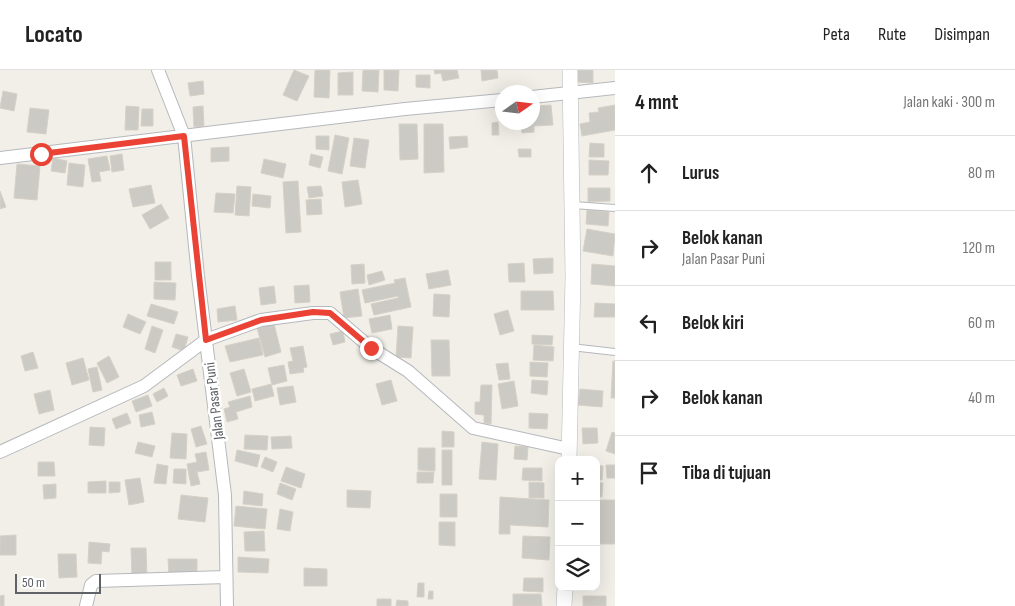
<!DOCTYPE html>
<html lang="id">
<meta charset="utf-8">
<style>
body{margin:0;font-family:"Sofia Sans Condensed",sans-serif;background:#f2f2f2;color:#222}
.controls{position:absolute;right:15px;bottom:15px;display:grid;overflow:hidden;border-radius:10px;box-shadow:0 5px 20px #0002}
.controls button{width:45px;height:45px;display:grid;place-items:center;padding:0;border:0;border-bottom:1px solid #e0e0e0;background:#fff;color:#222;font:25px sans-serif}
.compass{position:absolute;left:495px;top:15px;width:45px;height:45px;border-radius:50%;background:#fff;box-shadow:0 5px 20px #0002;rotate:76deg}
.scale{position:absolute;left:15px;bottom:12px;width:86px;box-sizing:border-box;padding-left:5px;border:2px solid #5f6368;border-top:0;font-size:14px;line-height:18px;white-space:nowrap;color:#5f6368;-webkit-text-stroke:4px #fff;paint-order:stroke}
.stop{position:absolute;width:15px;height:15px;margin:-11px;border:4px solid #ea4335;border-radius:50%;background:#fff}
.stop.end{background:#ea4335;border-color:#fff;box-shadow:0 1px 5px #0008}
.list{margin:0;padding:0;list-style:none}
h2{display:flex;justify-content:space-between;align-items:center;height:65px;margin:0;padding:0 20px;font-size:21px}
h2 small{font-size:16px;font-weight:400;color:#767676}
.list li{display:grid;grid-template-columns:32px 1fr auto;gap:15px;align-items:center;box-sizing:border-box;height:75px;padding:0 20px;border-top:1px solid #e0e0e0}
.list b{display:block;font-size:19px;white-space:nowrap}
.list p{margin:0;font-size:16px;white-space:nowrap;color:#767676}
.list em{font-size:16px;font-style:normal;color:#767676}
.icon{flex:none;width:28px;height:28px;fill:none;stroke:currentColor;stroke-width:2;stroke-linecap:round;stroke-linejoin:round}
.map{position:relative;flex:none;width:615px;height:536px;overflow:hidden}
header{display:flex;align-items:center;gap:30px;box-sizing:border-box;height:70px;padding:0 25px;background:#fff;border-bottom:1px solid #e0e0e0}
header strong{font-size:24px}
nav{display:flex;gap:28px;margin-inline-start:auto;font-size:18px}
main{display:flex}
aside{flex:1;background:#fff}
.map>svg:first-child{display:block}
.building{fill:#cccac5;stroke:#d6d1c6}
.lines{fill:none;stroke-linecap:round;stroke-linejoin:round}
.service-casing{stroke:#b5b8bc;stroke-width:8}
.minor-casing{stroke:#b5b8bc;stroke-width:14}
.tertiary-casing{stroke:#b5b8bc;stroke-width:16}
.service{stroke:#fff;stroke-width:6}
.minor{stroke:#fff;stroke-width:12}
.tertiary{stroke:#fff;stroke-width:15}
.route{stroke:#ea4335;stroke-width:6}
.labels{text-anchor:middle;stroke-width:5;stroke-linejoin:round;paint-order:stroke}
.street-label{font-size:15px;fill:#5f6368;stroke:#fff}
</style>
<header>
<strong>Locato</strong>
<nav><a>Peta</a><a>Rute</a><a>Disimpan</a></nav>
</header>
<main>
<div class="map">
<svg width="615" height="536" viewBox="0 0 615 536">
<rect width="100%" height="100%" fill="#f1efe8"/>
<path class="building" d="M294,0L309,6L297,31L283,25Z
M315,0H330L329,28L314,27Z
M363,0H379L378,22L362,21Z
M384,0H399L398,21L384,20Z
M434,0H457L459,8L443,11L441,3L435,4Z
M481,0H497L498,8L482,11Z
M577,0H593V13L577,12Z
M353,2V25H338V3Z
M416,5H430V18L416,17Z
M203,11L204,24L190,26L188,13Z
M3,21L17,24L14,41L0,38Z
M551,35L553,55L534,56V62L522,63L521,56H515V52H532V36Z
M615,35V60L582,66L580,54L590,52L589,43L599,42L598,38Z
M126,36L139,37L138,60H125Z
M203,36L204,56L194,57L193,37Z
M30,38L49,40L46,64L27,62Z
M142,39H153V56H141Z
M498,52L499,65H492V53Z
M399,54H417L418,89L400,90Z
M424,54H443L444,102L424,103Z
M335,65L349,68L342,104L328,101Z
M316,66H329V80L316,79Z
M467,66L468,77L450,79L449,67Z
M354,68L369,70L365,98L350,96Z
M590,73L604,74V87H589Z
M229,77V91L211,92V78Z
M518,79H531V87H519Z
M122,84L124,100L112,102L110,86Z
M311,84L323,87L320,98L309,95Z
M107,86L110,100L99,102L101,111L92,112L88,89Z
M53,88L67,91L65,103L51,101Z
M264,89L286,94L283,108L261,103Z
M589,90L609,91L608,105H589Z
M69,93L85,95L83,117L67,115Z
M17,94L40,96L37,130L14,128Z
M358,110L362,134L345,137L342,112Z
M298,111L301,162L286,163L283,112Z
M151,115L155,133L133,137L129,119Z
M237,116L251,117L249,146L235,145Z
M321,116L323,126L309,128L307,117Z
M588,118H610V131L588,132Z
M0,121L6,137L0,139Z
M216,123L235,124L233,143L214,142Z
M253,124L271,126L270,138L252,136Z
M321,129L322,144L307,145L306,130Z
M161,134L169,148L150,159L142,145Z
M587,140L609,142L608,156L586,154Z
M587,159L615,164L613,186L583,181Z
M553,188V203L534,204L533,189Z
M155,192H171V210H155Z
M524,193L525,212H509L508,194Z
M364,194L365,213L352,214L351,195Z
M592,194L615,196V216L591,214Z
M448,200L451,215L429,219L426,204Z
M382,201L385,210L369,215L367,205Z
M405,208L411,237L374,245L371,234L398,228V226L365,233L362,220L395,213L394,210Z
M154,212L176,213L175,230L154,229Z
M309,215L310,232L295,233L294,216Z
M274,216L276,233L261,235L259,218Z
M358,219L362,246L344,248L340,222Z
M521,221H553L554,240H521Z
M434,224L450,225L449,247L433,246Z
M595,233L615,234V247H594Z
M151,234L178,242L174,254L147,246Z
M235,236L237,250L218,252L217,239Z
M508,240L514,261L500,265L494,244Z
M128,244L146,252L140,264L123,257Z
M390,245L392,259L372,263L369,249Z
M274,254L281,282L265,287L257,258Z
M152,256L163,260L155,283L145,279Z
M398,256L413,257L411,288L396,287Z
M343,261L345,272L333,275L330,264Z
M176,264L188,267L184,281L172,277Z
M532,265L553,266L552,275L532,274Z
M259,268L263,285L230,292L225,276Z
M431,270H449L450,306H432Z
M534,275L554,277L553,291L533,290Z
M303,276L307,297L303,298L304,302L290,304L288,292L293,291L290,278Z
M33,282L38,298L25,301L21,286Z
M109,286L119,307L107,313L97,293Z
M83,288L89,310L72,315L66,293Z
M613,291H615V328H611Z
M530,292L548,293L547,307L530,306Z
M508,293L510,309L499,310L496,294Z
M284,295L287,311L272,315L268,298Z
M97,297L102,320L93,322L88,299Z
M193,299L197,311L181,316L177,305Z
M244,299L251,322L237,326L230,303Z
M391,310L397,331L382,335L376,314Z
M532,310L548,311L547,325L531,323Z
M514,311L518,336L502,339L498,314Z
M271,314L274,326L255,331L252,319Z
M481,315H492L491,354L484,353V345L475,344V332H480Z
M293,316L296,332L280,335L277,318Z
M164,318L168,326L157,332L153,324Z
M580,319L603,321L602,337L578,335Z
M50,320L54,340L39,344L34,324Z
M148,325L152,336L136,342L132,331Z
M250,326L252,337L236,342L238,349L227,352L224,339L230,337L228,332Z
M152,342L155,354L141,357L139,345Z
M127,343L131,353L116,359L112,349Z
M529,343L548,344L547,359L529,358Z
M201,356L207,374L196,377L191,359Z
M90,357L105,358L104,376L89,375Z
M582,358H597L598,373L583,374Z
M442,361L454,362V377H442Z
M612,362L615,363V384L606,381Z
M172,363L187,364L186,389L170,388Z
M245,365L268,366L267,380L244,379Z
M291,366L292,378L272,379L271,367Z
M138,372L155,376L152,387L135,383Z
M482,372L498,374L496,410L479,409Z
M515,376L528,377L527,390L514,389Z
M418,378H435V401L418,400Z
M237,380L260,385L257,397L235,391Z
M442,380H452V415H442Z
M206,382L209,400L197,402L200,414L191,416L187,394L197,392L195,384Z
M265,387L277,392L273,402L261,397Z
M38,392H54L55,406H38Z
M157,394L168,396L166,414L154,413Z
M596,395L603,396L602,410H596Z
M606,395H615V408H607Z
M286,397L305,404L301,418L281,411Z
M523,398H542V411L522,410Z
M174,399H186V414L173,413Z
M417,402H434L433,413H417Z
M140,408L144,432L129,435L125,410Z
M106,411V423H88V412Z
M109,412H120V422L109,423Z
M529,412L544,413V428H529Z
M596,412L603,413L602,427H596Z
M280,413L296,419L292,430L277,424Z
M56,414V428L44,429L43,415Z
M347,420L371,421L370,438L347,437Z
M244,421L263,424L262,436L243,434Z
M440,424H457V447H440Z
M181,425L208,428L205,452L178,449Z
M500,427L549,430L548,457L510,455V464H499Z
M596,430H615V474H598Z
M236,436L267,439L265,459L234,456Z
M280,439L293,442L290,461L277,459Z
M439,452H455V476L439,475Z
M264,461L265,481H245L244,462Z
M16,465V485H0V466Z
M523,466L550,467L549,490L522,488Z
M89,472L110,474L109,482L102,481L101,494L88,493Z
M131,478H146L147,506H132Z
M58,484H76L77,507L59,508Z
M238,487L269,489L268,503L238,502Z
M168,489H197V506L169,507Z
M304,498L327,499V516H304Z
M524,508H543V522L523,521Z
M418,513H424V527H417Z
M429,521H433V529H428Z
M513,524H541L542,536H513Z
M4,525V536H0V526Z
M583,526H606V536H583Z
M377,529H391V536H377Z
M397,530L408,531V536H396Z"/>
<g class="lines">
<g class="service-casing">
<path id="service" d="M573,135L615,138
M571,277L615,282"/>
</g>
<g class="minor-casing">
<path id="minor" d="M158,0L184,66L198,206L225,425L227,536
M532,27L615,18
M0,88L405,39L502,30
M0,382L144,316L206,270L261,250L313,243H330L371,278L408,301L473,358L569,379
M86,536L91,515L96,511L226,507"/>
</g>
<g class="tertiary-casing">
<path id="tertiary" d="M569,390L573,207L570,0
M564,536L565,517"/>
</g>
<use href="#service" class="service"/>
<use href="#minor" class="minor"/>
<use href="#tertiary" class="tertiary"/>
</g>
<g class="lines">
<path class="route" d="M41,84L184,66L206,270L261,250L313,242L330,243L371,278"/>
</g>
<g class="labels">
<g class="street-label">
<text transform="translate(214 331) rotate(-97)" y="5">Jalan Pasar Puni</text>
</g>
</g>
</svg>
<div class="controls">
<button>+</button>
<button>−</button>
<button><svg class="icon" aria-label="layers" viewBox="0 0 24 24"><path d="M12 4l9 5-9 5-9-5zM3 14l9 5 9-5"/></svg></button>
</div>
<svg class="compass" viewBox="-18 -18 36 36"><path d="M0-13l5 13h-10z" fill="#e53935"/><path d="M0 13l5-13h-10z" fill="#767676"/></svg>
<div class="scale">50 m</div>
<div class="stop" style="left:41px;top:84px"></div>
<div class="stop end" style="left:371px;top:278px"></div>
</div>
<aside>
<h2>4 mnt<small>Jalan kaki · 300 m</small></h2>
<ul class="list">
<li><svg class="icon" aria-label="ahead" viewBox="0 0 24 24"><path d="M12 20V5M6 11l6-6 6 6"/></svg><div><b>Lurus</b></div><em>80 m</em></li>
<li><svg class="icon" aria-label="right" viewBox="0 0 24 24"><path d="M7 20v-9h11M14 6l5 5-5 5"/></svg><div><b>Belok kanan</b><p>Jalan Pasar Puni</p></div><em>120 m</em></li>
<li><svg class="icon" aria-label="left" viewBox="0 0 24 24"><path d="M17 20v-9H6M10 6l-5 5 5 5"/></svg><div><b>Belok kiri</b></div><em>60 m</em></li>
<li><svg class="icon" aria-label="right" viewBox="0 0 24 24"><path d="M7 20v-9h11M14 6l5 5-5 5"/></svg><div><b>Belok kanan</b></div><em>40 m</em></li>
<li><svg class="icon" aria-label="arrive" viewBox="0 0 24 24"><path d="M6 21V4h12l-3 4 3 4H6"/></svg><div><b>Tiba di tujuan</b></div></li>
</ul>
</aside>
</main>
